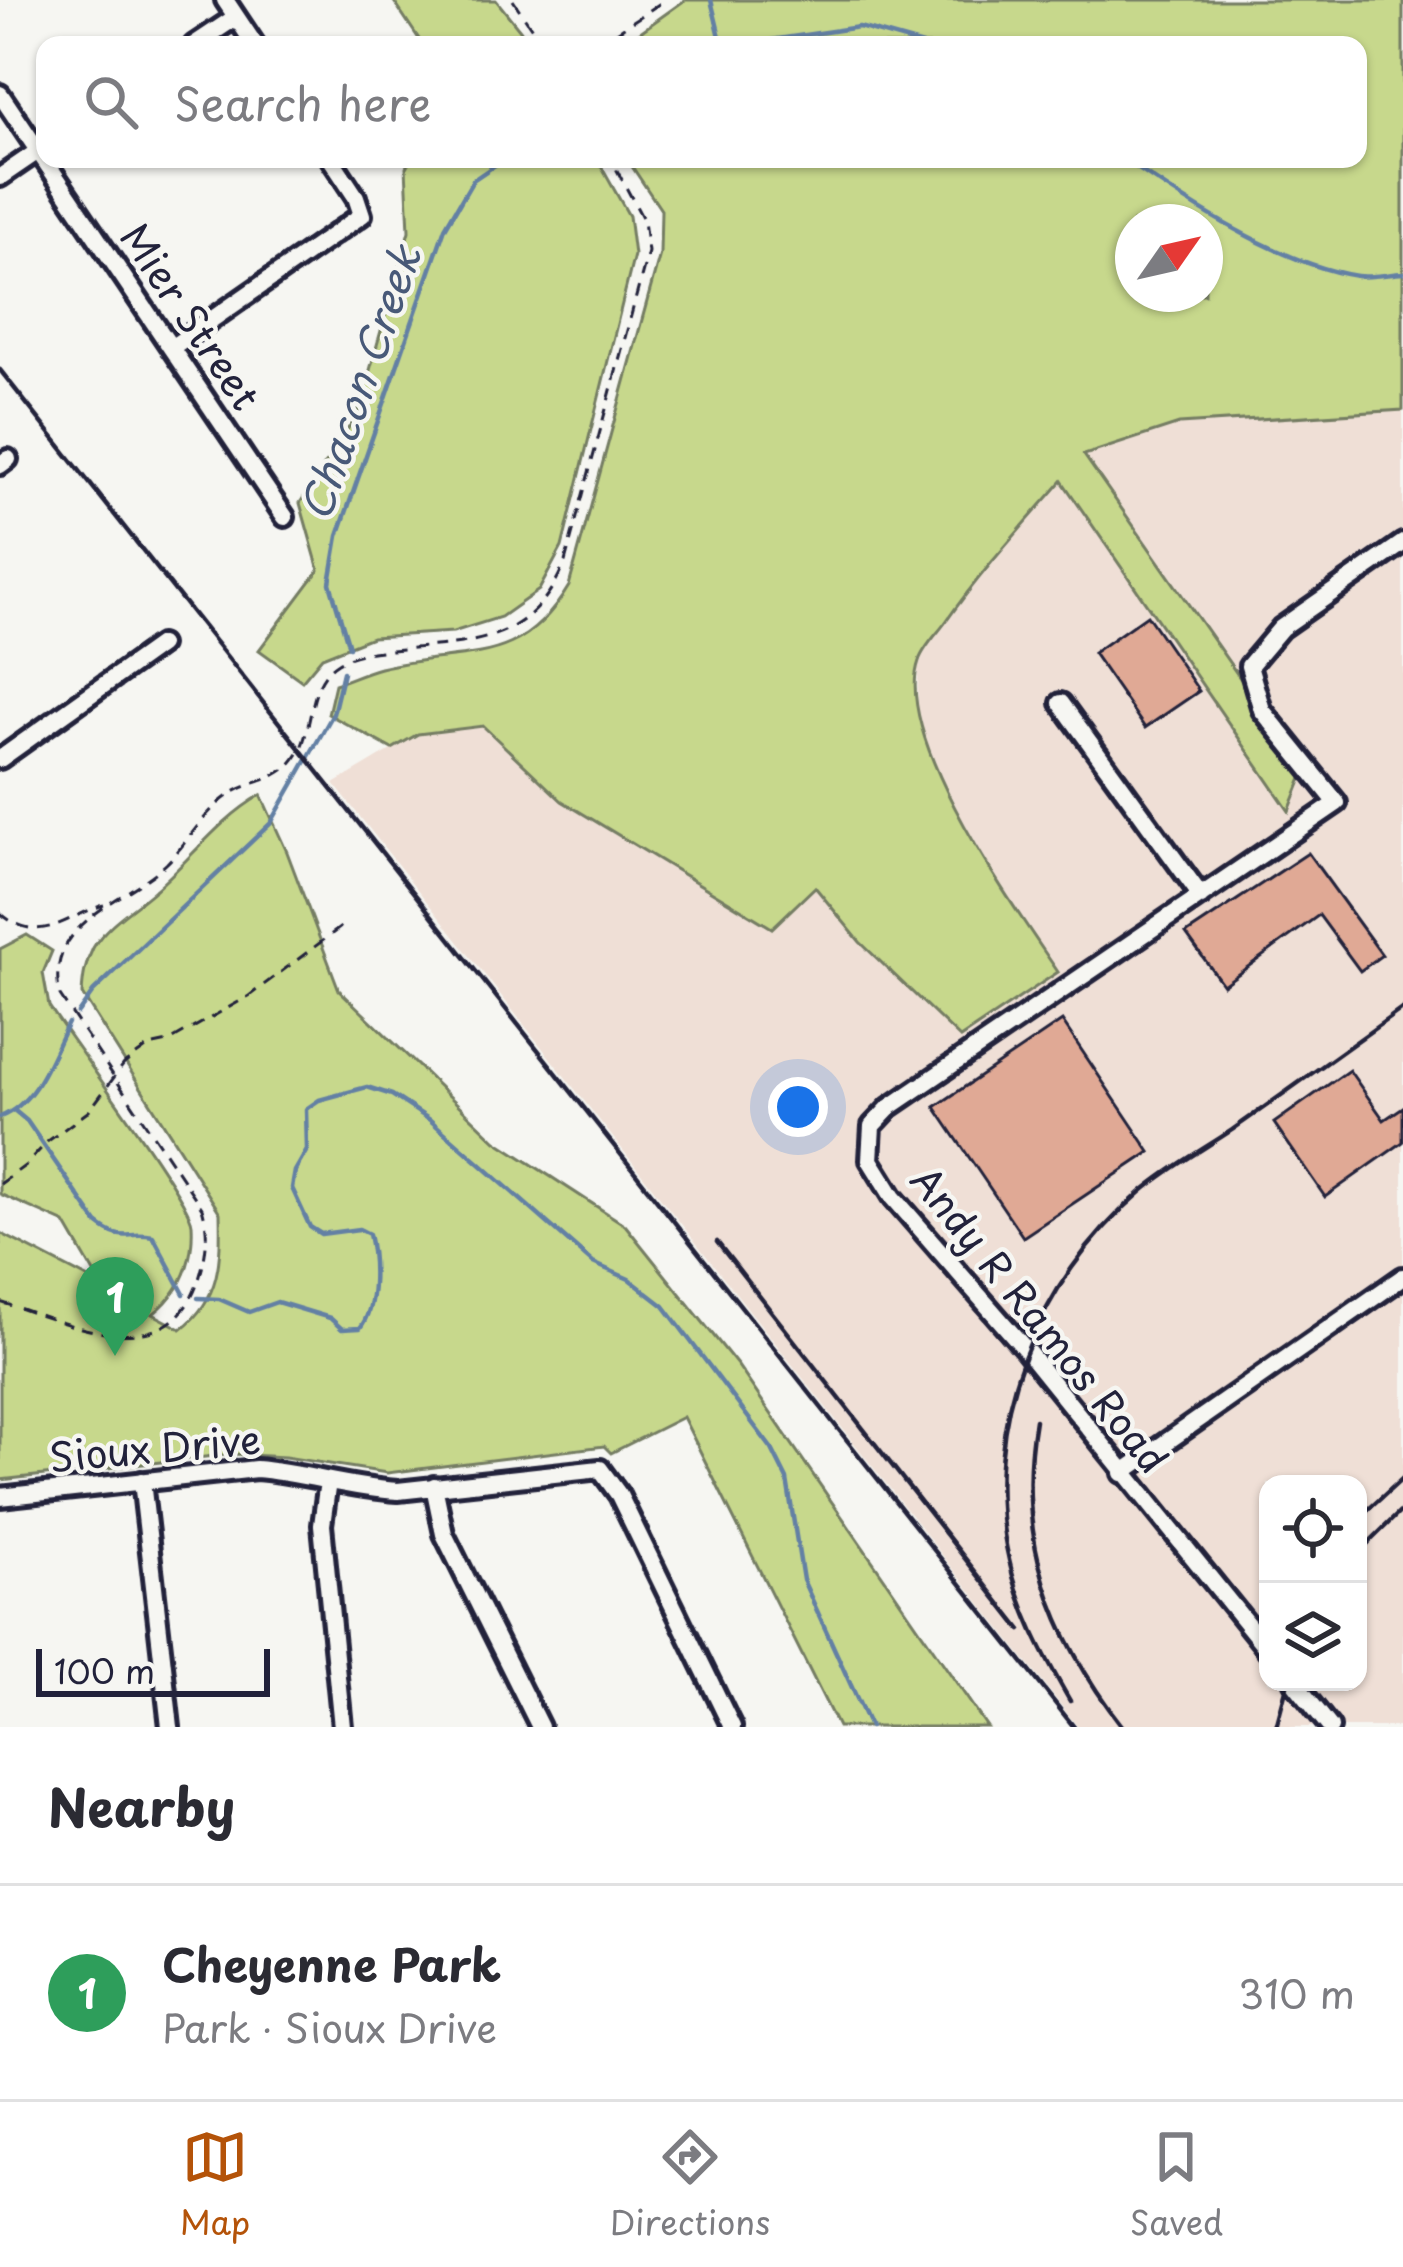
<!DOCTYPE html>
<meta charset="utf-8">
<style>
body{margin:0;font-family:"Playpen Sans",sans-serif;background:#f7f7f7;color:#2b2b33}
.controls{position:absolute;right:36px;bottom:36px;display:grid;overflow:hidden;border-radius:24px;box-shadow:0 3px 9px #0004}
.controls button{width:108px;height:108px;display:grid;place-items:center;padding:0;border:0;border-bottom:3px solid #e1e1e2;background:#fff;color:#2b2b33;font:60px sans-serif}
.compass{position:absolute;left:1115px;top:204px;width:108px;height:108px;border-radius:50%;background:#fff;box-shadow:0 3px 9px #0004;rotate:56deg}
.scale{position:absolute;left:36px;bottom:30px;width:234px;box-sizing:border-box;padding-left:12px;border:6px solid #22223b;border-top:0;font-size:33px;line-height:42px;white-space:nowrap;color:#22223b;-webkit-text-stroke:9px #f6f6f2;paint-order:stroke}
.you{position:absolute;left:798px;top:1107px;width:42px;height:42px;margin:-30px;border:9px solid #fff;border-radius:50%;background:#1a73e8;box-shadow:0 0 0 18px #1a73e833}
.badge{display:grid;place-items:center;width:78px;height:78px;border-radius:50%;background:#b45309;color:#fff;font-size:39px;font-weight:700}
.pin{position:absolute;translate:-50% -99px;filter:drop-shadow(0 3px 6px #0008)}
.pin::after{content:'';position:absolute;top:63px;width:42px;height:36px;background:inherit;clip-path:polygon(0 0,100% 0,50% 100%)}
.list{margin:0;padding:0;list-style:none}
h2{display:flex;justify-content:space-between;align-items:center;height:156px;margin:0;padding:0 48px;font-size:51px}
h2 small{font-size:39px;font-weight:400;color:#7c7c81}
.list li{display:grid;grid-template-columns:78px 1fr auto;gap:36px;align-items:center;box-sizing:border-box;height:216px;padding:0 48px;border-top:3px solid #e1e1e2}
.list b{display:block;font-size:45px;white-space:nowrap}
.list p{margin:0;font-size:39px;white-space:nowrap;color:#7c7c81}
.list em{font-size:39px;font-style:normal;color:#7c7c81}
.icon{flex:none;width:66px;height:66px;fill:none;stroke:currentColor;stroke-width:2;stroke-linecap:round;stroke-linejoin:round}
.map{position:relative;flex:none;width:1403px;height:1727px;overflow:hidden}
.search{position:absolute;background:#fff;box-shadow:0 3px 9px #0004;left:36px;right:36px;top:36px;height:132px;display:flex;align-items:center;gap:30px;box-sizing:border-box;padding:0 42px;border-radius:24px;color:#7c7c81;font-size:45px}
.sheet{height:372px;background:#fff}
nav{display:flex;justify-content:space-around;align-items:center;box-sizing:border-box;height:168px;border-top:3px solid #e1e1e2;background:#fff;font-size:33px;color:#7c7c81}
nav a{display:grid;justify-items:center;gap:6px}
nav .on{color:#b45309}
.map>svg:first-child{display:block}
.built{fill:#efdfd6;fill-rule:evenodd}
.green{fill:#c7d88c;stroke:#747d64;stroke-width:3;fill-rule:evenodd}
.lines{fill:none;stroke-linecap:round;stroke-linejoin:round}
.stream{stroke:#6380a4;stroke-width:4.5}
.building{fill:#e0a995;stroke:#22223b;stroke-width:3}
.minor-casing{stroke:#22223b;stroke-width:26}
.path{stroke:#22223b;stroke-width:3;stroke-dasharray:12 9;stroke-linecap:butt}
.minor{stroke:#f6f6f2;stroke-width:16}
.rail{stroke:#22223b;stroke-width:4.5}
.labels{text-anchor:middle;stroke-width:9;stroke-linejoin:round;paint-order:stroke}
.street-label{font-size:39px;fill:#22223b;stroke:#f6f6f2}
.water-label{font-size:42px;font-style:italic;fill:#485978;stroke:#f6f6f2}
</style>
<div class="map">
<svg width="1403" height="1727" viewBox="0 0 1403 1727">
<rect width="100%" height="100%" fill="#f6f6f2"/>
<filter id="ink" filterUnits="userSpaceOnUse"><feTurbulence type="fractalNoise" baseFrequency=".00833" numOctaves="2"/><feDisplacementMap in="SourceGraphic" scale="24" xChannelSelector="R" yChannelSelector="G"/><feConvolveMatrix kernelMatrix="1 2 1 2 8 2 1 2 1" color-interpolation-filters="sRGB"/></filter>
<g filter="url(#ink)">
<path class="built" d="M1403,410V1727H1078L334,784L418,734L483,725L562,801L814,886L860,942L1058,972L986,864L950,800L917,718L918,661L969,588L1062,480L1289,810L1305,771L1084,455L1179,424ZM1268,1484H1358V1682H1268Z"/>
<path class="green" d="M393,0H496L532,45H423Z
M685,0H1403V410L1179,424L1084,455L1305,771L1289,811L1062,481C1022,527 980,573 945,623C937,634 923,648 919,661C892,738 1015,908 1058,972L960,1038L860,942L815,887L772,928L562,801L483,726L418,734L392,749L328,714L335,684C350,679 365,672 380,668C463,647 517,673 569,586L660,254L661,210L627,159H1358V45H622ZM1133,222H1205V294H1133Z
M411,159H597L629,216L634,255L562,547L539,590L501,617L453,632L372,637L322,657L302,681L259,650L319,570L300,503L358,413L409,231L406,167Z
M261,795L287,852L339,990L496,1141L625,1225L738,1366L987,1727H838L683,1417L611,1453L604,1446L387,1473L285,1457L232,1454L0,1480V1233L101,1285L65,1223L0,1194V949L27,935L52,951L43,973L49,1006C70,1039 191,1201 192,1224C194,1261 181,1292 153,1314L181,1329C221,1299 221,1259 220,1213L82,994C83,977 85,964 93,948C107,923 134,909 155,890C192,858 218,820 261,795Z"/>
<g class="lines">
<path class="stream" d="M711,0L722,45
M738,45L859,27L923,45
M1124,159C1187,203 1280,264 1357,276C1371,278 1388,274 1403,273
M349,647L330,583L338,536L445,228L473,180L504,159
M78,1013L93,992L271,823L333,714L343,672
M15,1111L27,1121L97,1223C123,1244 126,1231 153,1236L184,1294
M0,1117C37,1103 51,1056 68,1023
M198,1298L219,1299L249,1312L277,1302L330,1318L342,1329L360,1328C377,1306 375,1260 369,1234L359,1229L321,1234L310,1227L292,1188L295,1171L307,1150L306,1109L319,1100L367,1087L392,1095L430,1120L593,1263L629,1279L664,1306L772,1449L787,1479L803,1580L870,1727"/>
</g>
<path class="building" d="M1147,615L1199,691L1145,728L1093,653Z
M1308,853L1382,955L1360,971L1319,915L1223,985L1186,934Z
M1062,1021L1150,1152L1023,1237L935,1107Z
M1349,1070L1384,1120L1403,1107V1142L1325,1197L1274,1123Z"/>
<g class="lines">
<g class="minor-casing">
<path id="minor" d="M225,0L255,45
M194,45L236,17
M0,94L285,517
M0,177L44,147
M171,348L362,215L356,197L331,159
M0,465L8,459
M1061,703L1201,896
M0,759L160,645
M1122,1473L1403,1277
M142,1481L170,1727
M328,1481L322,1525L342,1727
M434,1486L444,1534L540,1727
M0,1497L256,1469C304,1473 350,1488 398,1491L600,1469L619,1495L732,1727
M1268,1650L1026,1350L893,1197L870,1160L872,1126L890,1107L1337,803L1262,710L1249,666L1281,628L1403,543
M1294,1682L1330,1727"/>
</g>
<path class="path" d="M513,0L543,45
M597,45L665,0
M0,913C41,947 63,917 104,905
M0,1184L26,1165L48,1141L89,1111L124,1064L149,1046L168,1042L249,996L341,927
M0,1302C64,1321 166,1374 198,1282C206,1258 210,1233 202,1208L60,996C43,922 126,902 167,863C188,842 204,812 229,795C246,783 271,781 287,767C318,741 302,685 338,663C355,653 372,652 391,650C471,642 530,647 565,562L648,252L644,221L611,159"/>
<use href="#minor" class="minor"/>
<path class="rail" d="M0,370L1074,1727
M717,1242L1021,1630
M1035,1420C1015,1537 1051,1635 1123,1727
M1358,1519L1403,1478
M1358,1553L1403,1509
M1070,1701C1044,1656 1020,1611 1009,1560C977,1423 1037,1281 1141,1192C1169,1168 1202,1150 1232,1130C1289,1090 1346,1049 1403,1008
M1276,1727L1288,1682"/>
</g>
</g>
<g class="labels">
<g class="street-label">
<text transform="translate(190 317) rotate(56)" y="14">Mier Street</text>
<text transform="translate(1039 1320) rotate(51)" y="14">Andy R Ramos Road</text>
<text transform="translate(155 1449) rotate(-5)" y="14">Sioux Drive</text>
</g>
<g class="water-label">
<text transform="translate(361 383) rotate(-71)" y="15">Chacon Creek</text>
</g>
</g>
</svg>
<div class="controls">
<button><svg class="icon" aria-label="locate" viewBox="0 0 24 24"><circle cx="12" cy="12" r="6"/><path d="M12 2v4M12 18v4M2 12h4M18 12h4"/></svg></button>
<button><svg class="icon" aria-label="layers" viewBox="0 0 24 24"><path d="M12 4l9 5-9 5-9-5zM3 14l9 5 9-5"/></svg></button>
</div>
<svg class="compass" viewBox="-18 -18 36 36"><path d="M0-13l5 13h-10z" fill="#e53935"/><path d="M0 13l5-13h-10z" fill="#7c7c81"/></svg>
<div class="scale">100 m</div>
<div class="you"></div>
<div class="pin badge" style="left:115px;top:1356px;background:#2e9e5b">1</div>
<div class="search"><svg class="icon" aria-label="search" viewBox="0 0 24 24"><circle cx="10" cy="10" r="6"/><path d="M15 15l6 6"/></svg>Search here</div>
</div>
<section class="sheet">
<h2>Nearby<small></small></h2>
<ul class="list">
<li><span class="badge" style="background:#2e9e5b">1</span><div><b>Cheyenne Park</b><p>Park · Sioux Drive</p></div><em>310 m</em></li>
</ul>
</section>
<nav>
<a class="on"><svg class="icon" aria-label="map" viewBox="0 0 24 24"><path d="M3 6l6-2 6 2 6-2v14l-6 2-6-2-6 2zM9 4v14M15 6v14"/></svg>Map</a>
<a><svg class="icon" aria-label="directions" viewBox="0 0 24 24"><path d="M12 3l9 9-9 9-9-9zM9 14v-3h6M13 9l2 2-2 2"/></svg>Directions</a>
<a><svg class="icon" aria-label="saved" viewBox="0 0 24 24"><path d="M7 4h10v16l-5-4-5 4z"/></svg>Saved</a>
</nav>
